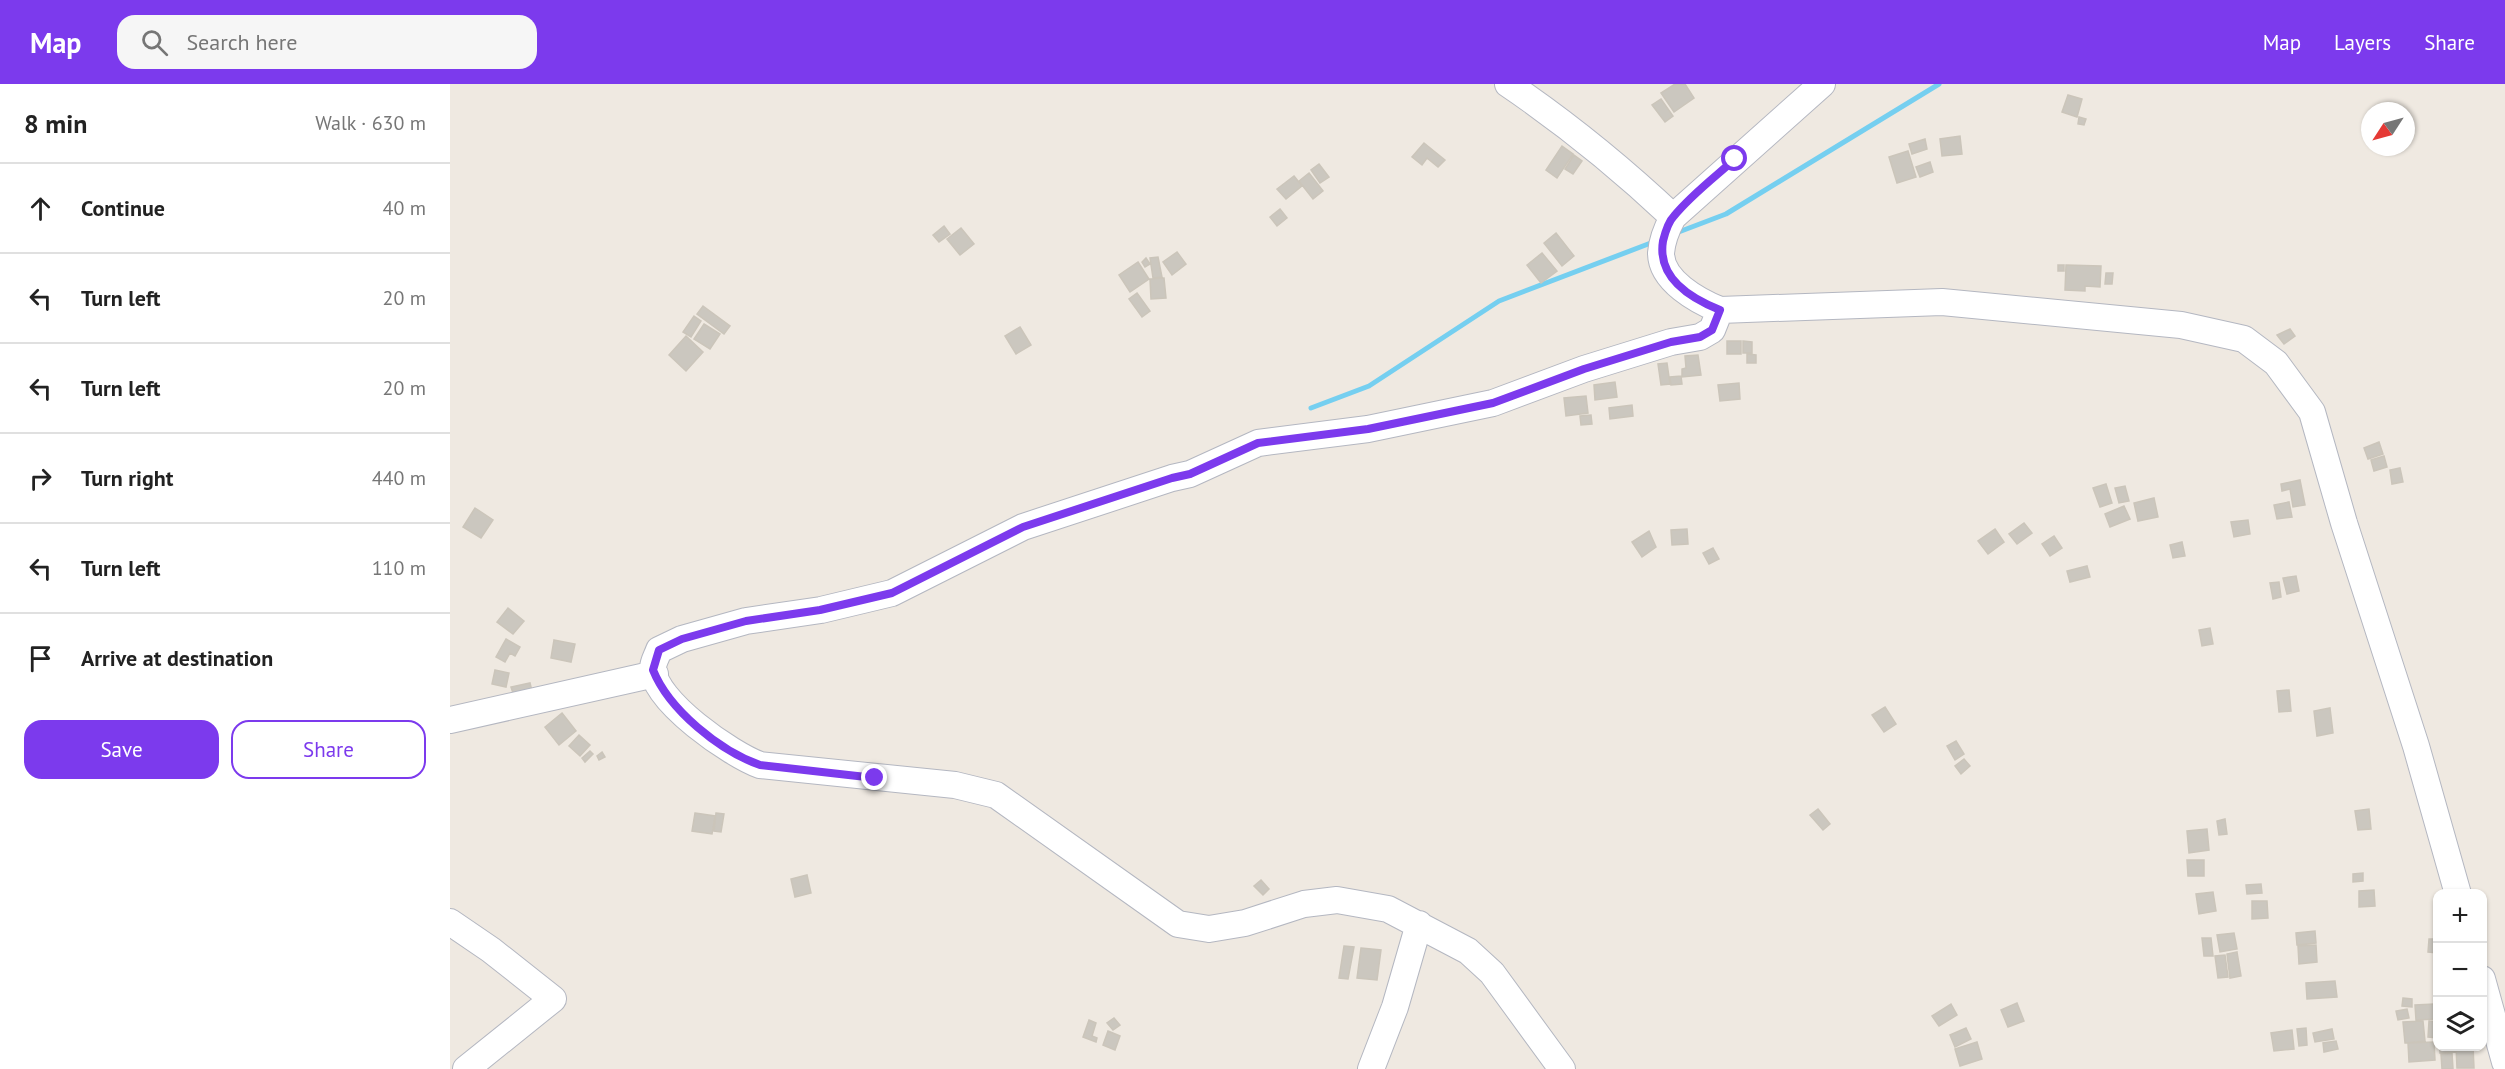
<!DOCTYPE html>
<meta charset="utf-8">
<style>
body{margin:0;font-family:"PT Sans",sans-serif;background:#f6f6f6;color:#222}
.controls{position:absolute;right:18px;bottom:18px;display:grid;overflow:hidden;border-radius:12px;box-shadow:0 2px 4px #0004}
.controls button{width:54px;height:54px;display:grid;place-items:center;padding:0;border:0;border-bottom:2px solid #e0e0e0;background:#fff;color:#222;font:30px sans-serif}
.compass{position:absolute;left:1911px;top:18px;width:54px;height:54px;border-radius:50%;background:#fff;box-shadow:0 2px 4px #0004;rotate:234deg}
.stop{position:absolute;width:18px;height:18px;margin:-14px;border:4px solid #7c3aed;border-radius:50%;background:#fff}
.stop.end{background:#7c3aed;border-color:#fff;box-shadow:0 2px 6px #0008}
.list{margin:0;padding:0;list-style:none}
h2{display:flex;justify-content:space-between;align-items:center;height:78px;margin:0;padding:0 24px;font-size:26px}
h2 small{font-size:20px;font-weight:400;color:#767676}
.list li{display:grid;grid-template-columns:39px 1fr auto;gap:18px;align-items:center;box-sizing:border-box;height:90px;padding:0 24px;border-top:2px solid #e0e0e0}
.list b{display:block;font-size:22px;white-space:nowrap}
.list em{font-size:20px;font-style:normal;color:#767676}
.actions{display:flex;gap:12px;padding:18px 24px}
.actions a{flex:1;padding:14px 0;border:2px solid #7c3aed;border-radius:18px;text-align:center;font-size:21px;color:#7c3aed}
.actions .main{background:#7c3aed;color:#fff}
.icon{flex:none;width:33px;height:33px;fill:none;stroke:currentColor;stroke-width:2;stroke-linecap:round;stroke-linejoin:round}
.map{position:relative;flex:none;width:2055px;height:985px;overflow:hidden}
header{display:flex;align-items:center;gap:36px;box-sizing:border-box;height:84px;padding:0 30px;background:#7c3aed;color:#fff}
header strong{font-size:28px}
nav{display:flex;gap:33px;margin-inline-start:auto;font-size:21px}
.search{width:420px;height:54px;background:#f6f6f6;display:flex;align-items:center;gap:15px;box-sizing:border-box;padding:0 21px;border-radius:18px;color:#767676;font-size:22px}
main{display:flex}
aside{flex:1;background:#fff}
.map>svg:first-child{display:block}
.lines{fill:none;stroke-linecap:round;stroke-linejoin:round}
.stream{stroke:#75cff0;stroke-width:5}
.building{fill:#cbc7bf;stroke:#cbc5ba;stroke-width:1.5}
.minor-casing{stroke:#b4b7c1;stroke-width:28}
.minor{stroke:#fff;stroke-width:26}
.route{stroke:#7c3aed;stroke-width:8}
</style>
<header>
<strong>Map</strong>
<div class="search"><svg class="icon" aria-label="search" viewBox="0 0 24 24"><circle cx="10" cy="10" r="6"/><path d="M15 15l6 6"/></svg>Search here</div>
<nav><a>Map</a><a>Layers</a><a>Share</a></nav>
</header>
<main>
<aside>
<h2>8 min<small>Walk · 630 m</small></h2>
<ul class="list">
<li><svg class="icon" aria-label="ahead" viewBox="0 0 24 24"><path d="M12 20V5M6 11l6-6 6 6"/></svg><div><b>Continue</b></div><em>40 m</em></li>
<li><svg class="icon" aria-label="left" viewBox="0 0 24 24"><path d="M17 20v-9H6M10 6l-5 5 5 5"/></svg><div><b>Turn left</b></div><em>20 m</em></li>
<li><svg class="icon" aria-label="left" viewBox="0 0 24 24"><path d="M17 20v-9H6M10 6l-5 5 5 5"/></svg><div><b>Turn left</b></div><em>20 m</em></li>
<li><svg class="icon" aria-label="right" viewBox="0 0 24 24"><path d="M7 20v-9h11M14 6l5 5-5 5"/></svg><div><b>Turn right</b></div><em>440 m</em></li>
<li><svg class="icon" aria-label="left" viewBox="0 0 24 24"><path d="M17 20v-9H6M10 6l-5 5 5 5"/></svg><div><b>Turn left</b></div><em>110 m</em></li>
<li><svg class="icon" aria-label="arrive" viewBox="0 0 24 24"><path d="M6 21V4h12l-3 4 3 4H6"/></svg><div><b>Arrive at destination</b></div></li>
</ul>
<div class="actions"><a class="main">Save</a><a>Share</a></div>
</aside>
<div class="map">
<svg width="2055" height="985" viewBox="0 0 2055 985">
<rect width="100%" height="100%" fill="#efe9e1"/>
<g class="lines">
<path class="stream" d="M1226,149L1276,130L1489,0
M861,324L919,302L1049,217L1206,157"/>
</g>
<path class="building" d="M1225,0H1235L1244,14L1224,28L1211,9Z
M1618,11L1632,15L1627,33L1612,28Z
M1211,15L1223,32L1215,38L1202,21Z
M1629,33L1636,35L1634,41L1628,40Z
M1510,52L1512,70L1492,72L1490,55Z
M1475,55L1477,65L1462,70L1459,60Z
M974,59L995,76L988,83L977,74L972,81L962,73Z
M1112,62L1123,70L1107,94L1096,86Z
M1458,67L1466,93L1447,99L1439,73Z
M1124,71L1132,77L1123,90L1115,85Z
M1480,78L1483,88L1470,93L1466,83Z
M869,80L879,93L870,99L861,86Z
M859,89L873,107L863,115L849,97Z
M844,92L852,102L836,115L827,105Z
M830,125L837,134L827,142L820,133Z
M494,142L500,150L489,158L483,151Z
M511,144L524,160L510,171L497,155Z
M1106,149L1124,172L1112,182L1094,159Z
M727,168L736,180L722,191L713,178Z
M1092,169L1107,187L1091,199L1077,181Z
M708,173L712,193L703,194L700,174Z
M696,174L700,180L695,183L692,178Z
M688,178L699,195L680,208L669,191Z
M1608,181H1614V187H1608Z
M1616,181L1651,182L1650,203L1635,202V207L1615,206Z
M1656,189H1663L1662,200H1655Z
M714,194L716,214L701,215L700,195Z
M687,209L700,227L692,233L679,215Z
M253,222L280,242L274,250L247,230Z
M244,232L251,237L241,253L233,248Z
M254,240L270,250L260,265L244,255Z
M570,243L581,261L566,270L555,252Z
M1840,245L1845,252L1834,260L1827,251Z
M236,252L253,268L236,287L219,271Z
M1277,257H1291V270H1277Z
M1293,257L1302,258V269H1293Z
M1297,270L1306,271V279H1297Z
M1248,271L1251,291L1232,293V285L1236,284L1235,272Z
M1217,279L1220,300L1211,301L1208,280Z
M1231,292L1232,300L1221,301L1220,293Z
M1165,298L1167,313L1145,316L1144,301Z
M1289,299L1290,315L1270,317L1268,301Z
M1136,312L1138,329L1116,332L1114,314Z
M1182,321L1183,332L1160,335L1159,324Z
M1141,331L1142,340L1131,341L1130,332Z
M1929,358L1933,370L1918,375L1914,364Z
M1934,372L1937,383L1924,387L1921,376Z
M1950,384L1953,398L1942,400L1940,386Z
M1850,396L1855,421L1843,423L1840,405L1832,407L1831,400Z
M1656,400L1662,419L1650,423L1643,404Z
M1675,402L1679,417L1669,419L1665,404Z
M1704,414L1708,433L1688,437L1684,419Z
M1839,418L1842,433L1827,435L1824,421Z
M1674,422L1680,435L1660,443L1655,430Z
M25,424L43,436L31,454L13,443Z
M1798,436L1800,450L1784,453L1781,438Z
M1574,439L1582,449L1567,460L1559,450Z
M1237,445L1238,460L1222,461L1221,446Z
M1545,445L1554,458L1538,470L1528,457Z
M1199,447L1206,463L1192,473L1182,458Z
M1604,452L1612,464L1600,472L1592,460Z
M1732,458L1735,472L1723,474L1720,461Z
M1263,464L1269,475L1259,480L1253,469Z
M1637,482L1640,493L1620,498L1617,487Z
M1846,492L1849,507L1837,510L1833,494Z
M1829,498L1831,513L1823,515L1820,499Z
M58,524L74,537L63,550L47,538Z
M1760,544L1763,560L1752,562L1749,546Z
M56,555L70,563L65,572L60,569L55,578L46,573Z
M104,556L125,560L121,578L101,574Z
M45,586L59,589L56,603L42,600Z
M80,599L82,607L64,612L61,603Z
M1839,606L1841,627L1829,628L1827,607Z
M1435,623L1446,640L1434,648L1422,631Z
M1880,624L1883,649L1867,652L1864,627Z
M112,629L126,647L109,661L95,643Z
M129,651L140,661L130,672L119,662Z
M1506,657L1514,670L1505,676L1497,662Z
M140,667L143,670L135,678L132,674Z
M152,668L155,673L149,676L147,672Z
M1514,675L1520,682L1511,690L1505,682Z
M1368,725L1380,740L1373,746L1360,731Z
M1919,725L1921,745L1908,746L1905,727Z
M245,729L265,732L262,750L242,747Z
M266,729L274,730L271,748L264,747Z
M1775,735L1777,750L1769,751L1767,737Z
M1757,745L1759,766L1739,769L1737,747Z
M1737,776H1754V792H1738Z
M1913,789V797L1903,798V790Z
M357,791L361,809L345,813L341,795Z
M811,796L819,805L813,811L804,802Z
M1811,800L1812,809L1797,810L1796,801Z
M1924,806L1925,822L1909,823V807Z
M1763,808L1766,827L1749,830L1746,810Z
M1802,817H1817L1818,834L1802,835Z
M1865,847L1866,859L1847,861L1846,849Z
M1784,849L1787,865L1770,868L1767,851Z
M1752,854H1761L1763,872H1754Z
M1979,855H1988V869L1978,868Z
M1866,861L1867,878L1849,880L1848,862Z
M894,862L904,863L898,895L889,894Z
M911,864L931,866L927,896L907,894Z
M1787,868L1791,892L1780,894L1777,870Z
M1775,871L1778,893L1768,894L1765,872Z
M1885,897L1887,913L1857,915L1856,899Z
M1953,914L1962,915V923L1952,922Z
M1567,919L1574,937L1558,943L1551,926Z
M1501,920L1507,931L1489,942L1482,932Z
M1984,920L1985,935L1966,936L1965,921Z
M1957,925L1959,934L1948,936L1946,927Z
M664,934L670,941L663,946L657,939Z
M639,936L646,939L642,952L647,954L646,958L633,953Z
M1973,937L1975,957L1955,959L1953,938Z
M1979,937L1988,938V954L1978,953Z
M1516,944L1521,955L1505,963L1500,951Z
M1856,944L1857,961L1849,962L1847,945Z
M1882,945L1884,955L1865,958L1863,949Z
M1842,946L1844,965L1824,967L1821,949Z
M658,947L670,952L665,966L653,961Z
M1886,957L1888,965L1874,968L1873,959Z
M1527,958L1532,975L1510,982L1505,965Z
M1984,958L1985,976L1959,978L1958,959Z
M1990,962H2005V968L1990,969Z
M2023,962L2024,984H2007L2006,963Z
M2002,969L2003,985H1992L1991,970Z"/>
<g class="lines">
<g class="minor-casing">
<path id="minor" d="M1058,0C1117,40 1171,84 1223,133
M1372,0L1223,133C1217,144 1212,156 1211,169C1211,197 1248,217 1270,226L1492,218L1731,241L1794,255L1826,279L1862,328L1894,439L1966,662L2008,810
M0,636L205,590
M0,838L41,866L103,915L16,985
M2032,895L2055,978
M921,985L945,923L969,840
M1112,985L1042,889L1018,867L938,825L887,816L854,820L795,839L759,845L728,840L546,711L505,701L310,681C282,671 203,617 203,584C203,578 207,572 209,566L232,555L296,537L371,526L442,509L573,443L722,394L740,390L808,359L918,345L1043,319L1134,285L1221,258L1250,253L1262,246L1270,226"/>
</g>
<use href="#minor" class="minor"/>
</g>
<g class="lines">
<path class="route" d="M425,694L310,681C270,667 219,626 203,586L209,566L232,555L296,537L370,526L442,509L573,443L722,394L740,390L808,359L918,345L1043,319L1134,285L1221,258L1250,253L1262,246L1270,226C1240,214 1207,194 1213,157C1215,149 1218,138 1224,132C1241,111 1265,93 1285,75"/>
</g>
</svg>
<div class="controls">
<button>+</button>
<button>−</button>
<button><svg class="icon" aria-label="layers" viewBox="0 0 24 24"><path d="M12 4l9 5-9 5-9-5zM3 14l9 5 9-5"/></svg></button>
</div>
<svg class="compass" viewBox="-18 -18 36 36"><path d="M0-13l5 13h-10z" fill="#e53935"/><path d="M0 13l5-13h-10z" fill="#767676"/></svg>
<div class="stop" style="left:1285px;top:75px"></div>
<div class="stop end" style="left:425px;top:694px"></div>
</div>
</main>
